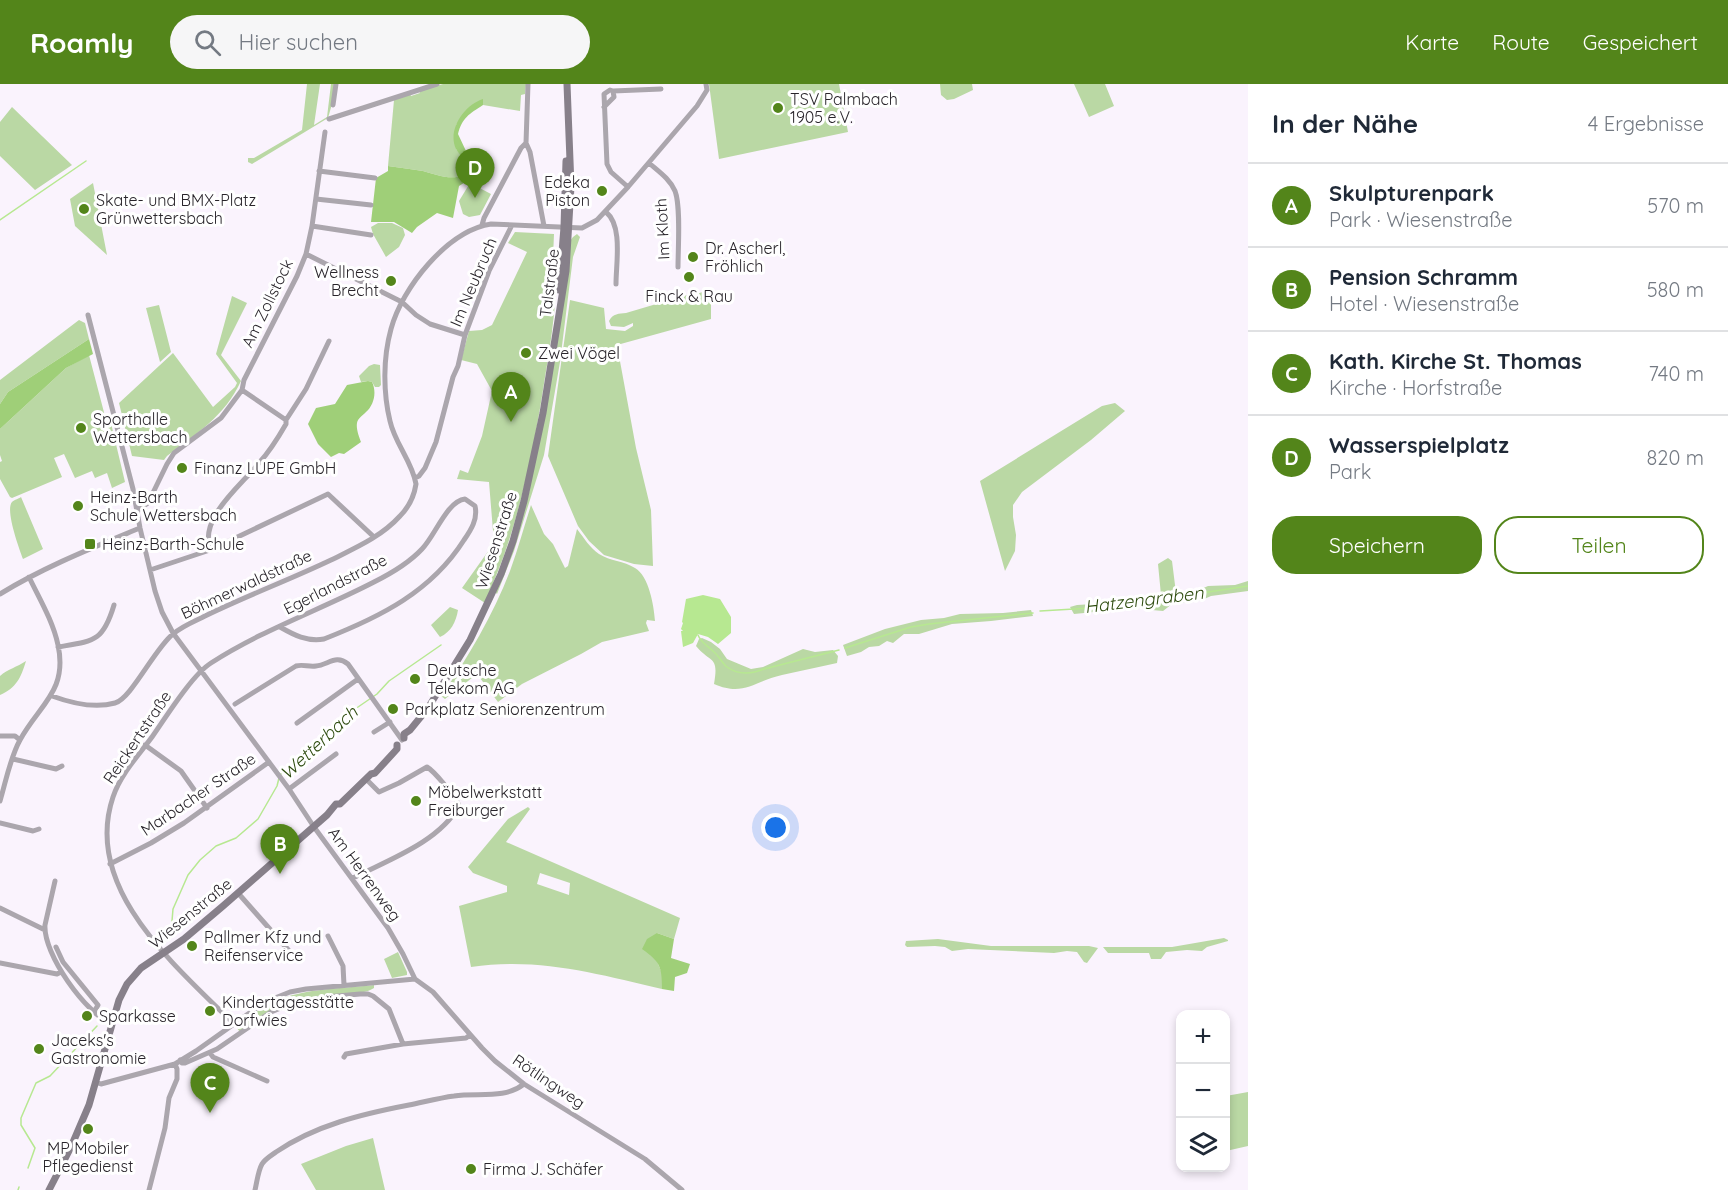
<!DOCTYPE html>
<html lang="de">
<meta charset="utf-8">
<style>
body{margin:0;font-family:Quicksand,sans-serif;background:#f6f6f7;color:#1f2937}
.controls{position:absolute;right:18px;bottom:18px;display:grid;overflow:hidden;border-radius:12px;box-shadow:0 3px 9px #0003}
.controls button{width:54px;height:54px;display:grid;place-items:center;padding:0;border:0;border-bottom:2px solid #e0e1e3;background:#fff;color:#1f2937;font:30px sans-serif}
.you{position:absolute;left:776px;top:744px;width:21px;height:21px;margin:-15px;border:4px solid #fff;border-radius:50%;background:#1a73e8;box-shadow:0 0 0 9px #1a73e833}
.badge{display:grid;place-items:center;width:39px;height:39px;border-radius:50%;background:#53851a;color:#fff;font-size:20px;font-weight:700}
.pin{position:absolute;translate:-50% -50px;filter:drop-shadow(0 2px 3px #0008)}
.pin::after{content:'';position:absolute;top:32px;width:21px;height:18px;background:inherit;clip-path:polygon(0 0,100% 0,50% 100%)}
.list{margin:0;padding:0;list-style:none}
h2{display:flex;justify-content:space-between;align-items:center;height:78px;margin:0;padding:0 24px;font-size:26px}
h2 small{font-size:20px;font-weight:400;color:#747a83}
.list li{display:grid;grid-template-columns:39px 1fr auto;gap:18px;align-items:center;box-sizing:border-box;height:84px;padding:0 24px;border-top:2px solid #e0e1e3}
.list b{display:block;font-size:22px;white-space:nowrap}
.list p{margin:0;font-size:20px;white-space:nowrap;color:#747a83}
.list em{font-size:20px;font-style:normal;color:#747a83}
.actions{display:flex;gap:12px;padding:18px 24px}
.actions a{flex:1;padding:14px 0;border:2px solid #53851a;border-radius:24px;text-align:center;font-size:21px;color:#53851a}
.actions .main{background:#53851a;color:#fff}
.icon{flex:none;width:33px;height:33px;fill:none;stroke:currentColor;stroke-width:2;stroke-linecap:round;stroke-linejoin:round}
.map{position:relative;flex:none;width:1248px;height:1106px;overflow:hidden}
header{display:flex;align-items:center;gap:36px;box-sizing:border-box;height:84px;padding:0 30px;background:#53851a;color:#fff}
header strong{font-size:28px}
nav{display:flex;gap:33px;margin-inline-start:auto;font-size:21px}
.search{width:420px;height:54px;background:#f6f6f7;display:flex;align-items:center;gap:15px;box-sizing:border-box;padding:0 21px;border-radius:33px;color:#747a83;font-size:22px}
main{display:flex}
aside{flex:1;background:#fff}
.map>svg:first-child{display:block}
.green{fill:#bad8a4;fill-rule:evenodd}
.forest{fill:#9fcf78}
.water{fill:#b7e891}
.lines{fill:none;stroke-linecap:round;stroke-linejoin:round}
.stream{stroke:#b7e891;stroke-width:1.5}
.street{stroke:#aba6ad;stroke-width:5}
.secondary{stroke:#87808a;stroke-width:7}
.poi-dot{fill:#53851a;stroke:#fff;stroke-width:2}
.labels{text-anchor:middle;stroke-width:6;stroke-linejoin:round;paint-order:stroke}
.poi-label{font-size:16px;fill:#29252b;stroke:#fff;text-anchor:start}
.street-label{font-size:16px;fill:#29252b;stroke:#fff}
.water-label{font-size:18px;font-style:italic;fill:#2d4b0e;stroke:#fff}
</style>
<header>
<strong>Roamly</strong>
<div class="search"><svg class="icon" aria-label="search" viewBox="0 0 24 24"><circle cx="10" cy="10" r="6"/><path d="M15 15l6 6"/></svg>Hier suchen</div>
<nav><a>Karte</a><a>Route</a><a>Gespeichert</a></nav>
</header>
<main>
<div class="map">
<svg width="1248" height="1106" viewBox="0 0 1248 1106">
<rect width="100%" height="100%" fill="#faf3fd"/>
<path class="green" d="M307,0H320L314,41L327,33L331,0H334L332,20L328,34L257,77L252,80L248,78V74H254L302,46Z
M443,0H526L525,10L521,11L520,27L483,21V16L456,41V65L465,77L463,91C451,97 435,90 423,87C412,85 400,84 388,82L394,16L410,10L411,12L420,9L419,7Z
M709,0H839L848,48L719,75Z
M940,0H972L973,6L954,15L947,16L941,11Z
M1074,0H1105L1114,22L1089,33Z
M12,23L72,81L35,106L0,72V38Z
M93,99L107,171L75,142L70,115Z
M470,99L491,110L480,131L469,133L463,130L459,117Z
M378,139H392L403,144L405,151L399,163L386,173L373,150L371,143Z
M515,148L554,150L553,174H557C557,214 552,254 545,293C537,346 527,399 511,450C504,474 494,497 485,519L462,504L494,459L489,398L457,395L460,386L468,389L482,352L492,307L477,280L461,276L469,247L482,246L492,241L527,168L508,159Z
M577,150L580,153L573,173L560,278L544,371L514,467L497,510L495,508L529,409L570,157L573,153Z
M709,206L711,207V235L617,261L636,364L651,426L653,482L634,480L604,471L589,457L578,442L548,372L570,216L604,224L606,245L625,247L633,242V239L624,243L611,242L609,237C613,229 619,230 626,229L690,210L693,211Z
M232,212L247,219L221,271L241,297C225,332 196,350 167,372L164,376L132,372L119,319L173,269L213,323L235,303L237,299L216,270Z
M159,221L171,268L160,278L146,224Z
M79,236L85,239L89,255L8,308L0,320V296Z
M89,271L106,336L110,335L125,398L112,404L107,389L95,394L92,387L75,394L64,370L54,374L62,393L12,414L10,413L0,395V378L2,377L0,371V345L66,284Z
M374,280L380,281L381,301L379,303H375L372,298L368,297L361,298L359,292L369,282Z
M1115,319L1125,327L1091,356L1022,408L1013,421V433L1016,451L1015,467L1005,487L980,397L1102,322Z
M21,413L43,465L23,475C19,464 5,426 12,418C14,416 20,414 21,413Z
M531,421L544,450L553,460L565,484L568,482L577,445C584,454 590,464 599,470C610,477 624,477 635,484C649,492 654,522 655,537L647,536L646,539L649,547L602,558L581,570L522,600L498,618L477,590L445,615L441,612C468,574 493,531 510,487C518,465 524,443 531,421Z
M1168,474L1172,477L1176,509L1199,506L1208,502L1235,501L1248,497V507L1211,512L1202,516L1172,520L1163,527L1152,526L1144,523L1074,530L1070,523L1077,521L1111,519L1161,511L1158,480Z
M450,523L458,526C456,538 451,548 440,553L431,541Z
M1031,526L1033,532L991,537L952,540L919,550H904L893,559L887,557L879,562L869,563L861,568L847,572L843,561L885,545L921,536L944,534L960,530L1003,529Z
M702,554L711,558L720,565L727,575L751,585L763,583L803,565L815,568L833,566L838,572L837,579C819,583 800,587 782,591C754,597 744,613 714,600C719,571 711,580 696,562L699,555Z
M26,577C21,594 16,604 0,611V592C8,585 17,583 26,577Z
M528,723L530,725L506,758L680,834L674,855L657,849L656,875L662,889V905C597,890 539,873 471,883L459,822L507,808V802L473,789L468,783L508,735ZM540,789L570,799L569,811L537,800Z
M1224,854L1228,856V857L1207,863L1202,867L1187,866L1166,868L1161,875H1151L1149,869H1108L1103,863H1172Z
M938,855L991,862H1089L1098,864L1087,879L1084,878L1077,868L1067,867L1054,869L968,865L952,867L945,863L935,862L907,863L905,861L906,857Z
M398,868L407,888V891L392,894L384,875Z
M374,901V904C361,913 319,911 301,915C277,920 259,934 240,948L236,943C246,936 256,927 267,921C298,904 339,905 374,901Z
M1248,1008V1062L1226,1067V1012Z
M373,1054L385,1106H316L301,1080L346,1062Z"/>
<path class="forest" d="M483,15V21C469,30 462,34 458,50L466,67L478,69L467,97L459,102L453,134L437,129L417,143L412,149L394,138H371L376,94L388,87V82C400,84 412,85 423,87C435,90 451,97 463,91L465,77C462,73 458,69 456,65C447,46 464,21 483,15Z
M89,255L93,270L66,284L0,345V320L8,308Z
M368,297L372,298C377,308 374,321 366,328C362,332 358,334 357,339C356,345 359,353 361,358L344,370L339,369L331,373L318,360L308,340L316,324L335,320L347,301Z
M657,849L674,855L671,874L690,880L687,889L675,893L674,907L662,905C662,882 660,878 642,865L647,855Z"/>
<path class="water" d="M703,511L720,515L731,533V549L718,560L708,553L698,550L693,559L683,563L681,547H683L681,545L683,539L682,538L686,515Z"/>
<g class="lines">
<path class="stream" d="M0,136L86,77
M1040,527L1108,523L1248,502
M698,551C701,559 708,562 714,568C719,572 722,579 727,583C738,591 752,590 764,585L839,566
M845,564L911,543L929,540L1033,529
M281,690L342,634L377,610L389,597L441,561
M163,860L171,849L173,825L188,791L200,776L216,762L236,754L258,735L277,702L279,694
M28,1084L35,1064L21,1041V1034L36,999L50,992L97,942
M18,1106L19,1103"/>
<path class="street" d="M528,0L526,59L530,68L544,142
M613,7L661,5
M333,21L336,0
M604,23L614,13L613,7L610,6L604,10L607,80L611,88L628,103
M329,35L437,0
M649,79C658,87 670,95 675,107C681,122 678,165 678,183
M319,87L375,94
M316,115L371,121
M606,128C623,142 616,179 616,200
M482,141L484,134L521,64L526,59
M312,142L371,151
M306,170L402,218L416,231L430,240L465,251
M88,231L133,405L140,444L155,507L162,528L173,549L289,705L314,743L388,844L403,870L415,895L433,908L482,964L495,977L524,1000L645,1075L682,1106
M242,306L286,336
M415,394L419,392L425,384L436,358L453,293L458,282L465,251L489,187L512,141
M416,400C412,377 395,360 390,337C383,308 383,274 391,245C402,204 447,147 491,140L582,144L597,136L628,103L697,22L707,6L706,0
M138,426L148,419L167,380L174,369L221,334L242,306L244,296L297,192L306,170L312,142L325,48
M210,466C199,433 241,402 259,379C270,367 278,354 286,340V336L306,305L329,257
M150,486L210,466L328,410L374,453
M0,510C44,483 92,464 140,444
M58,563C94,557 103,558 114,521
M52,612C71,619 94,625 115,619C131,615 155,564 173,550C182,542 195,537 205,532C246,512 289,496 331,476C355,464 381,453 400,432C409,423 414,413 416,400
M235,620L296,582C303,580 308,583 316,582C328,581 336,570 348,580L402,656
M297,639L358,595
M374,648L390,638
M0,652H15L20,656
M145,661L181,687L207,724
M13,675L56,685L62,682
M289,705L336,670
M0,717C6,697 10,674 20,656C39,621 68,607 58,561C53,537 39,514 29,493
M0,739L33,747L39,745
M110,780L151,759L184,739L269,678
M353,794C388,776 439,758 459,722C457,714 434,687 427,683L399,699L379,708L366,695
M55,797L45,841C43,870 86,930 112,940
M238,809L291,869
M0,824L45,846
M328,852L343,882L344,901
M56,863L63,878L98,921L94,928
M0,879L57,890L61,888
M234,940C177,883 82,805 113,713C120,691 138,672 152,653C166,633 192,591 211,579C262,546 320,526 374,498C390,490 409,479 422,465C435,452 447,417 465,415L475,422C478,435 471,446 464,456C431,508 380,533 324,555C307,558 294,551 280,543
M210,969L213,973L267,997
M344,973L346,970L403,960L466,954L470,951
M180,976L182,979H185L217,965L271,928L288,921L326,913L360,910H368L373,912L389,925L403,960
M95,998L101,1000L175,980L196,967L265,918L290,908L306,905L415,895
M149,1106L165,1044L169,1014L177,995V985L175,980
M255,1106C257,1098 258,1087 262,1080C265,1075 272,1071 276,1068C316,1041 362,1030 409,1021C424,1018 439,1014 454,1012C477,1008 504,1016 524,1000"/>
<path class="secondary" d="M559,206L564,143L566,77
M404,654V650L410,646L428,624L470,556L501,490L513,457L524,417L543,329L566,187L571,102L567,0
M49,1106L71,1063L89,1021L119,916L127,900L141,884L184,855L223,822L327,731L336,720H340L371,690L375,689L397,665V661"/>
</g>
<g class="poi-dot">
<circle cx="778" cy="24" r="6"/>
<circle cx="602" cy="107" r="6"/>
<circle cx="84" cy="125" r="6"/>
<circle cx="693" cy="173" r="6"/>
<circle cx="689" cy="193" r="6"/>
<circle cx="391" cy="197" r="6"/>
<circle cx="526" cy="269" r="6"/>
<circle cx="81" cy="344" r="6"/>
<circle cx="182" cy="384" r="6"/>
<circle cx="78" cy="422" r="6"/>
<rect x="84" y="454" width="12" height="12" rx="3"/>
<circle cx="415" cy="595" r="6"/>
<circle cx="393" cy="625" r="6"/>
<circle cx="416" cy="717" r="6"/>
<circle cx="192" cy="862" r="6"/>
<circle cx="210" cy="927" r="6"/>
<circle cx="87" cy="932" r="6"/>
<circle cx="39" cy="965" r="6"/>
<circle cx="88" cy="1045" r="6"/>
<circle cx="471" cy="1085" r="6"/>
</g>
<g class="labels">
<g class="poi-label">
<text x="790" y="21">TSV Palmbach<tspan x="790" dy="18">1905 e.V.</tspan></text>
<text x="590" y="104" text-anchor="end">Edeka<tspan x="590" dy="18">Piston</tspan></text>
<text x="96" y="122">Skate- und BMX-Platz<tspan x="96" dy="18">Grünwettersbach</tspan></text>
<text x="705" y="170">Dr. Ascherl,<tspan x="705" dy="18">Fröhlich</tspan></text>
<text x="379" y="194" text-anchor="end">Wellness<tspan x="379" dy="18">Brecht</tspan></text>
<text x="689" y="218" text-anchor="middle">Finck &amp; Rau</text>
<text x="538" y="275">Zwei Vögel</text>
<text x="93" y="341">Sporthalle<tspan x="93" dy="18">Wettersbach</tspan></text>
<text x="194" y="390">Finanz LUPE GmbH</text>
<text x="90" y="419">Heinz-Barth<tspan x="90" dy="18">Schule Wettersbach</tspan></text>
<text x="102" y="466">Heinz-Barth-Schule</text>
<text x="427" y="592">Deutsche<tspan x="427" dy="18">Telekom AG</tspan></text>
<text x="405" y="631">Parkplatz Seniorenzentrum</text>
<text x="428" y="714">Möbelwerkstatt<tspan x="428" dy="18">Freiburger</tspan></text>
<text x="204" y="859">Pallmer Kfz und<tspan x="204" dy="18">Reifenservice</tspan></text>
<text x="222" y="924">Kindertagesstätte<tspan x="222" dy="18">Dorfwies</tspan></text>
<text x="99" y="938">Sparkasse</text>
<text x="51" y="962">Jaceks's<tspan x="51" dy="18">Gastronomie</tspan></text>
<text x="88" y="1070" text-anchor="middle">MP Mobiler<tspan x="88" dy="18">Pflegedienst</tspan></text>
<text x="483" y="1091">Firma J. Schäfer</text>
</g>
<g class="street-label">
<text transform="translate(662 145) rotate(-93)" y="6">Im Kloth</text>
<text transform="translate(473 198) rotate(-67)" y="6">Im Neubruch</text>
<text transform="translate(549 199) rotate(-83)" y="6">Talstraße</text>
<text transform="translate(267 219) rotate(-64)" y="6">Am Zollstock</text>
<text transform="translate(496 456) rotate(-72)" y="6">Wiesenstraße</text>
<text transform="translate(246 500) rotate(-25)" y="6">Böhmerwaldstraße</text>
<text transform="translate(335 500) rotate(-27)" y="6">Egerlandstraße</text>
<text transform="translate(137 653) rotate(-56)" y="6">Reickertstraße</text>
<text transform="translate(198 710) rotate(-34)" y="6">Marbacher Straße</text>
<text transform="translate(365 790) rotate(54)" y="6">Am Herrenweg</text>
<text transform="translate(190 829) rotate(-39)" y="6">Wiesenstraße</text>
<text transform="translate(549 997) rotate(34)" y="6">Rötlingweg</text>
</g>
<g class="water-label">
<text transform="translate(1144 516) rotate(-7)" y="6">Hatzengraben</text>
<text transform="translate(319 659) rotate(-43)" y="6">Wetterbach</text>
</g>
</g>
</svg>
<div class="controls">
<button>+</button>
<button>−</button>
<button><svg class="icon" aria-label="layers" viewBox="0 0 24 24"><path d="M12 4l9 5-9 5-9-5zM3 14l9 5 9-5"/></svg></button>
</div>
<div class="you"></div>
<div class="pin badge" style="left:511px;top:338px">A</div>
<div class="pin badge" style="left:280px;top:790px">B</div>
<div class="pin badge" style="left:210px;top:1029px">C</div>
<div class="pin badge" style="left:475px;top:114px">D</div>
</div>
<aside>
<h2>In der Nähe<small>4 Ergebnisse</small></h2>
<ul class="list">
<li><span class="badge">A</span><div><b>Skulpturenpark</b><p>Park · Wiesenstraße</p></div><em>570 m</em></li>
<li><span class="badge">B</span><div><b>Pension Schramm</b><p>Hotel · Wiesenstraße</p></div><em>580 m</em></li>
<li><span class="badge">C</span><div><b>Kath. Kirche St. Thomas</b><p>Kirche · Horfstraße</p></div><em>740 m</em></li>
<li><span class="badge">D</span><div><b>Wasserspielplatz</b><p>Park</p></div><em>820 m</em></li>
</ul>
<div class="actions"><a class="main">Speichern</a><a>Teilen</a></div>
</aside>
</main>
